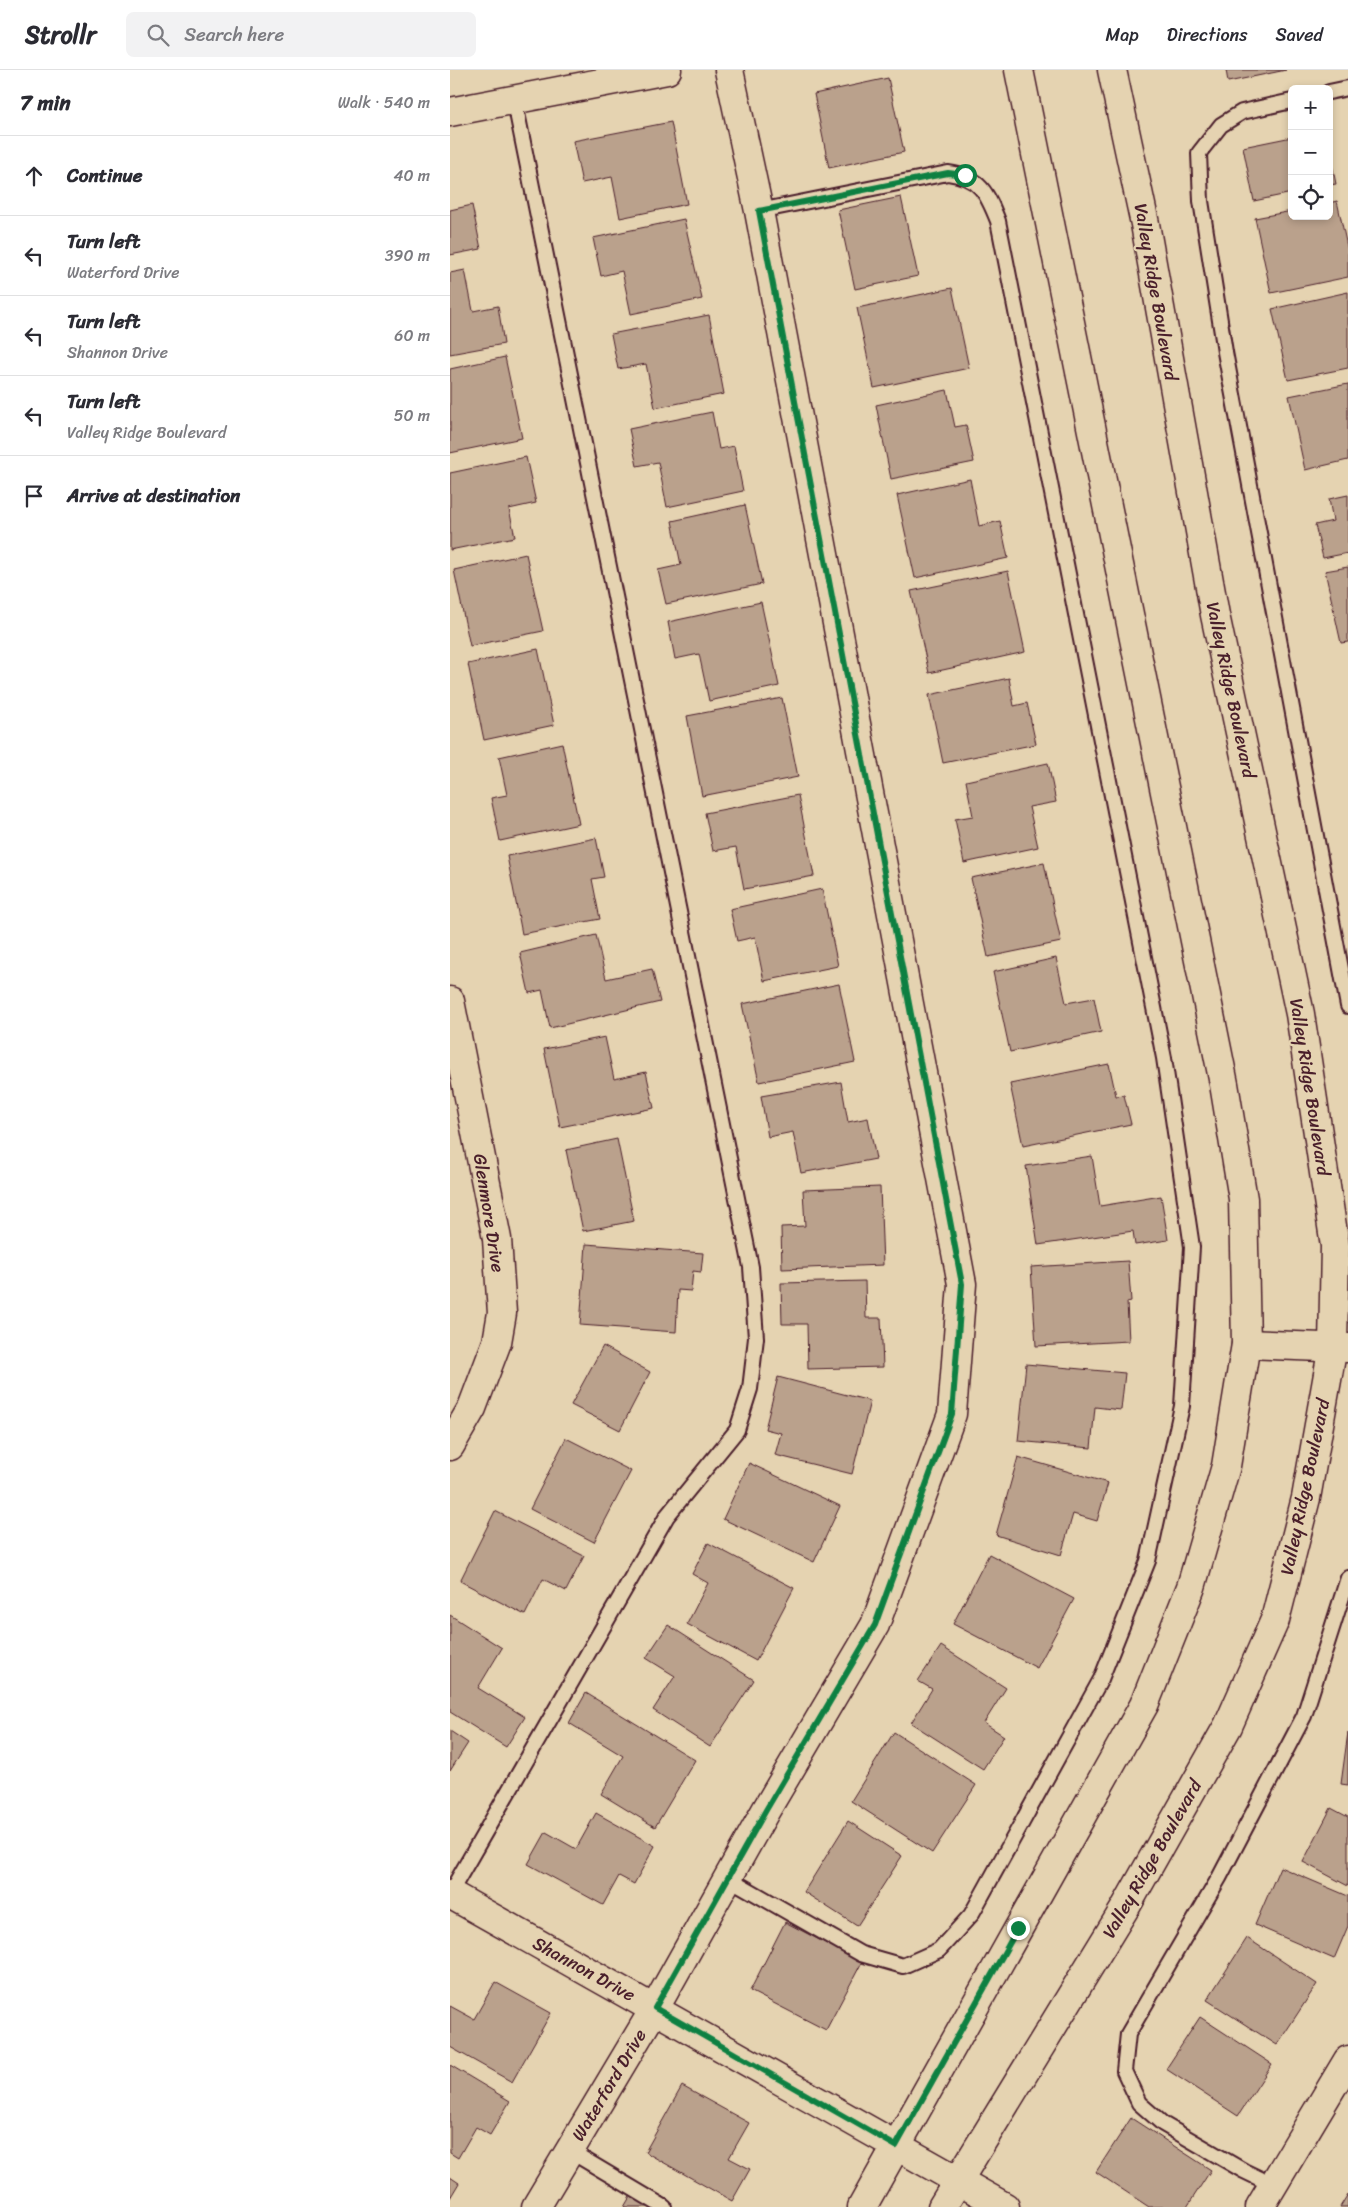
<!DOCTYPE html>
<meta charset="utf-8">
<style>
body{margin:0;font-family:Sriracha,sans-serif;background:#f2f2f3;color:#2b2b33}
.controls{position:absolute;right:15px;top:15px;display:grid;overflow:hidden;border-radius:8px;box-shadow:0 2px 8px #0003}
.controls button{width:45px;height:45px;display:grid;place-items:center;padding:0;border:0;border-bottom:1px solid #e1e1e2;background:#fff;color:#2b2b33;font:25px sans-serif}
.stop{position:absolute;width:15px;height:15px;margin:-11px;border:4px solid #0b8043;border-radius:50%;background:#fff}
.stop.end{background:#0b8043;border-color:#fff;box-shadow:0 1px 5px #0008}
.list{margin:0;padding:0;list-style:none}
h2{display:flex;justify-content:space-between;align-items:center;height:65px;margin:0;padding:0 20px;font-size:21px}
h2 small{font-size:16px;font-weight:400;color:#7c7c81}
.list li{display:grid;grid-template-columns:32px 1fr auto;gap:15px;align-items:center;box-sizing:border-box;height:80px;padding:0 20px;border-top:1px solid #e1e1e2}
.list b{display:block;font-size:19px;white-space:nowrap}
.list p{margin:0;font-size:16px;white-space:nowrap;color:#7c7c81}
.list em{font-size:16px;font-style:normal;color:#7c7c81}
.icon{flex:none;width:28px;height:28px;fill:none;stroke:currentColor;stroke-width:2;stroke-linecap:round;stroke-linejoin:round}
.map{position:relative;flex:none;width:898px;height:2137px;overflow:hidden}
header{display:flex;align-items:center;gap:30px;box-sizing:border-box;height:70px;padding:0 25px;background:#fff;border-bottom:1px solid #e1e1e2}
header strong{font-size:24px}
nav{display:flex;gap:28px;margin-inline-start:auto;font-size:18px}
.search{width:350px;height:45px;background:#f2f2f3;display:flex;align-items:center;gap:12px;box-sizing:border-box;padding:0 18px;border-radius:8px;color:#7c7c81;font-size:19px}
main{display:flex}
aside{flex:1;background:#fff}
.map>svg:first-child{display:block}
.building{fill:#baa18c;stroke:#4a1f2b}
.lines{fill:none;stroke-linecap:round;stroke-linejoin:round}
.lane-casing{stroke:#4a1f2b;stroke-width:18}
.street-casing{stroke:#4a1f2b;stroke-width:31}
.secondary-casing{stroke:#4a1f2b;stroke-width:31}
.lane{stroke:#e5d3b1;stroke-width:14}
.street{stroke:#e5d3b1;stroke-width:28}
.secondary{stroke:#e5d3b1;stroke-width:28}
.route{stroke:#0b8043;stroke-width:6}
.labels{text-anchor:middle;stroke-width:4.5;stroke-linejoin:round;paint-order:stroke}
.street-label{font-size:18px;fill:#4a1f2b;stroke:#e5d3b1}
</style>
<header>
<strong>Strollr</strong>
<div class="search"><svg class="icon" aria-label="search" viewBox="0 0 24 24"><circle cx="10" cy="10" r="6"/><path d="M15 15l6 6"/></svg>Search here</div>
<nav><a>Map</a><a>Directions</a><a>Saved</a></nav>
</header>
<main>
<aside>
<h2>7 min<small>Walk · 540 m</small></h2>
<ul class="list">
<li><svg class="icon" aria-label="ahead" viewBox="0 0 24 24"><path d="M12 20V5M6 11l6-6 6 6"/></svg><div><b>Continue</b></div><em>40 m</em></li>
<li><svg class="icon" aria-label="left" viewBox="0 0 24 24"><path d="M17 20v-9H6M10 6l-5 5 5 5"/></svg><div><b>Turn left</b><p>Waterford Drive</p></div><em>390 m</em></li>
<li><svg class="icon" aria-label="left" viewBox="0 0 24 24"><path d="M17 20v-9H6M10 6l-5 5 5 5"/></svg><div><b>Turn left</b><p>Shannon Drive</p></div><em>60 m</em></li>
<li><svg class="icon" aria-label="left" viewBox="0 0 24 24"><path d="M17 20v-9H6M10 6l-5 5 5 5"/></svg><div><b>Turn left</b><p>Valley Ridge Boulevard</p></div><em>50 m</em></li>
<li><svg class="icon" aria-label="arrive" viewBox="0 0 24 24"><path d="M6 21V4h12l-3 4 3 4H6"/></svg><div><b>Arrive at destination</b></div></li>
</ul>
</aside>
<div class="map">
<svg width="898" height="2137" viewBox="0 0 898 2137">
<rect width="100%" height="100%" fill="#e5d3b1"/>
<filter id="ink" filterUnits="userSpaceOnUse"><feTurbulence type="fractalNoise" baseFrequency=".02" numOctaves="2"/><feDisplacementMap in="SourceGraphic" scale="10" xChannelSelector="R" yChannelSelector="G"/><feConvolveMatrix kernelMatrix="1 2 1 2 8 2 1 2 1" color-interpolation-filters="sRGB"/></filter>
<g filter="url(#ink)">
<path class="building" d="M776,0H836L778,12Z
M438,8L454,82L379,98L364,24Z
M221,52L237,134L170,148L162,107L132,113L123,71Z
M842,67V123L804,131L793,77Z
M879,80L886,114L879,115Z
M451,127L468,206L405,219L388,140Z
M887,131L898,181V207L821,223L805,148L842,141V146H879V133Z
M22,135L31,179L0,185V140Z
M234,149L252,229L181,244L172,201L151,206L143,168Z
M15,200L23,241L48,236L54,274L0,284V203Z
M502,218L519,298L424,318L407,238Z
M898,222V298L838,310L822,239Z
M259,245L274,324L205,338L196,294L168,299L161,264Z
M55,287L72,368L0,383V299Z
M898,314V390L855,400L839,326Z
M497,320L505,357L516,355L524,392L441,409L426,335Z
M262,342L269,379L284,376L293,421L217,437L208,392L187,396L179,359Z
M76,387L86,433L59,439L65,467L0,480V403Z
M520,409L529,456L550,451L558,488L465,508L447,425Z
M898,425V483L873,488L865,455L883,451L879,429Z
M295,435L312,514L216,534L208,500L231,495L222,451Z
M76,484L93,561L20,576L4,500Z
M898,497V572L891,573L875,501Z
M558,501L575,582L479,603L461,521Z
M311,532L329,616L259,631L249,584L225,589L218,552Z
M88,579L104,655L34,670L18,594Z
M559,608L564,636L577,633L586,674L493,693L479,625Z
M332,628L348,707L252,726L237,646Z
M112,673L129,754L50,771L41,728L57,725L49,687Z
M598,693L606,732L579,737L588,777L514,793L505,749L523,746L516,711Z
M348,725L364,806L294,819L286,777L263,781L255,743Z
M146,768L154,807L142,809L150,849L72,864L57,786Z
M594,793L611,872L538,887L521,808Z
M372,819L388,896L314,911L305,867L287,871L280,839Z
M146,865L156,909L202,899L210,932L100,958L92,920L79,923L70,883Z
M606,888L616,933L644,928L651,962L560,982L543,902Z
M389,914L405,992L309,1012L292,934Z
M155,967L164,1009L196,1002L204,1038L110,1057L94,979Z
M659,994L666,1026L674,1025L681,1054L573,1076L560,1014Z
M391,1012L398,1052L418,1048L426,1089L351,1103L343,1062L318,1067L311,1026Z
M167,1069L184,1151L133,1161L116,1080Z
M642,1086L650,1136L711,1126L718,1170L685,1175L683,1161L588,1175L576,1096Z
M430,1117L433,1195L332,1199L331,1157L355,1156L353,1120Z
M136,1174L253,1183L251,1202L243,1201L241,1221L228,1220L226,1262L130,1255Z
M678,1191L681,1231L677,1232L679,1271L586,1276L581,1197Z
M415,1211L416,1248H431L433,1297L358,1299L357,1254H332L331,1213Z
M153,1276L200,1302L170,1360L121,1335Z
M576,1294L675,1303L671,1340L645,1337L641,1378L568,1371Z
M328,1307L420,1331L402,1404L325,1385L331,1363L315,1359Z
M116,1368L181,1401L144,1472L80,1439Z
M568,1387L658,1413L647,1451L623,1444L611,1485L546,1465Z
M299,1393L390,1436L364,1492L273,1449Z
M45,1441L134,1486L116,1521L93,1509L75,1545L10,1511Z
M258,1473L344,1518L306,1591L237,1554L258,1513L242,1504Z
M539,1484L624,1529L587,1598L503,1554Z
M0,1545L52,1578L28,1618L75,1647L56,1677L0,1642Z
M218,1555L304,1610L260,1677L203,1640L225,1606L196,1588Z
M491,1576L556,1618L534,1653L554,1666L533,1699L461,1653L482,1619L468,1611Z
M136,1623L245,1690L205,1757L151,1724L173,1686L119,1653Z
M0,1661L18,1673L0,1701Z
M444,1662L526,1715L482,1783L401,1731Z
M898,1662V1715L891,1714Z
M881,1738L898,1747V1816L853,1792Z
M146,1743L205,1776L184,1814L169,1806L153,1835L78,1794L96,1762L126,1779Z
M398,1751L452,1786L407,1856L354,1822Z
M830,1797L898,1826V1856L884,1889L805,1855Z
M335,1852L412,1892L376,1960L300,1921Z
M797,1868L867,1914L827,1975L757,1930Z
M45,1912L101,1943L62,2012L0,1977V1936L24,1949Z
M750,1947L822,1994L788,2046L716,1999Z
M0,1995L60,2031L40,2065L26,2057L8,2088L0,2083Z
M232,2016L299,2053L279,2088L300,2099L282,2131L195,2082Z
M681,2048L761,2100L737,2137H699L646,2102Z
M0,2107L9,2113L0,2128Z
M184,2120L210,2137H174Z
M898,2124V2137H890Z"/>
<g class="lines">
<g class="lane-casing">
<path id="lane" d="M879,22L898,18
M842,31L792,42L771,55L749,83L751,131L775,282L898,936
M278,1808L411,1884L453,1896L489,1880L521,1845L651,1609L698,1491L732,1336L742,1177L714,988L548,151C537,123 530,107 498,103L309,141
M0,1823L217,1446L287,1360L300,1319L306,1268L301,1197L64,28
M120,2081L214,2137
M823,2115L794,2101L713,2054L689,2033L674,2001L678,1964L769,1808L854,1646L898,1508"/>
</g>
<g class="street-casing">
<path id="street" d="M0,42L217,0
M0,931L47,1169L52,1243L47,1272L22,1338L0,1376
M796,1274L898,1278
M0,1824L555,2137
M86,2137L205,1938L316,1740L425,1555L502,1344L512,1214L309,141L279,0
M810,2137L898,1990"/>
</g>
<g class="secondary-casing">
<path id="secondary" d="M412,2137L694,1635L741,1517L776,1396L796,1274L793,1129L774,1014L569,0
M492,2137L675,1838L778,1656L825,1550L856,1428L883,1276L885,1176L850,944L765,545L695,154L662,0"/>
</g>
<use href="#lane" class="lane"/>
<use href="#street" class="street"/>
<use href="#secondary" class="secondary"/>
</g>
</g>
<g class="lines" filter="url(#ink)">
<path class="route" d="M515,105L498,103L309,141L512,1214L502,1344L425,1555L316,1740L205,1938L446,2076L568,1858"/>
</g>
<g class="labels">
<g class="street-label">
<text transform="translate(706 222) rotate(80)" y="6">Valley Ridge Boulevard</text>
<text transform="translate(781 620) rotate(78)" y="6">Valley Ridge Boulevard</text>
<text transform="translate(860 1017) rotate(81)" y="6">Valley Ridge Boulevard</text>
<text transform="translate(39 1143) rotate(81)" y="6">Glenmore Drive</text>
<text transform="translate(855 1417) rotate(-78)" y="6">Valley Ridge Boulevard</text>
<text transform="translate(702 1789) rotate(-60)" y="6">Valley Ridge Boulevard</text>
<text transform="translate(134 1899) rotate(29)" y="6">Shannon Drive</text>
<text transform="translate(159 2015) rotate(-59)" y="6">Waterford Drive</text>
</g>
</g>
</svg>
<div class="controls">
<button>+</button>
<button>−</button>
<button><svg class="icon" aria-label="locate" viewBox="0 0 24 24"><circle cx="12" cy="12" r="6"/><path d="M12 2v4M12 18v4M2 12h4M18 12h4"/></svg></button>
</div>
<div class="stop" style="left:515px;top:105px"></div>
<div class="stop end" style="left:568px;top:1858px"></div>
</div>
</main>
